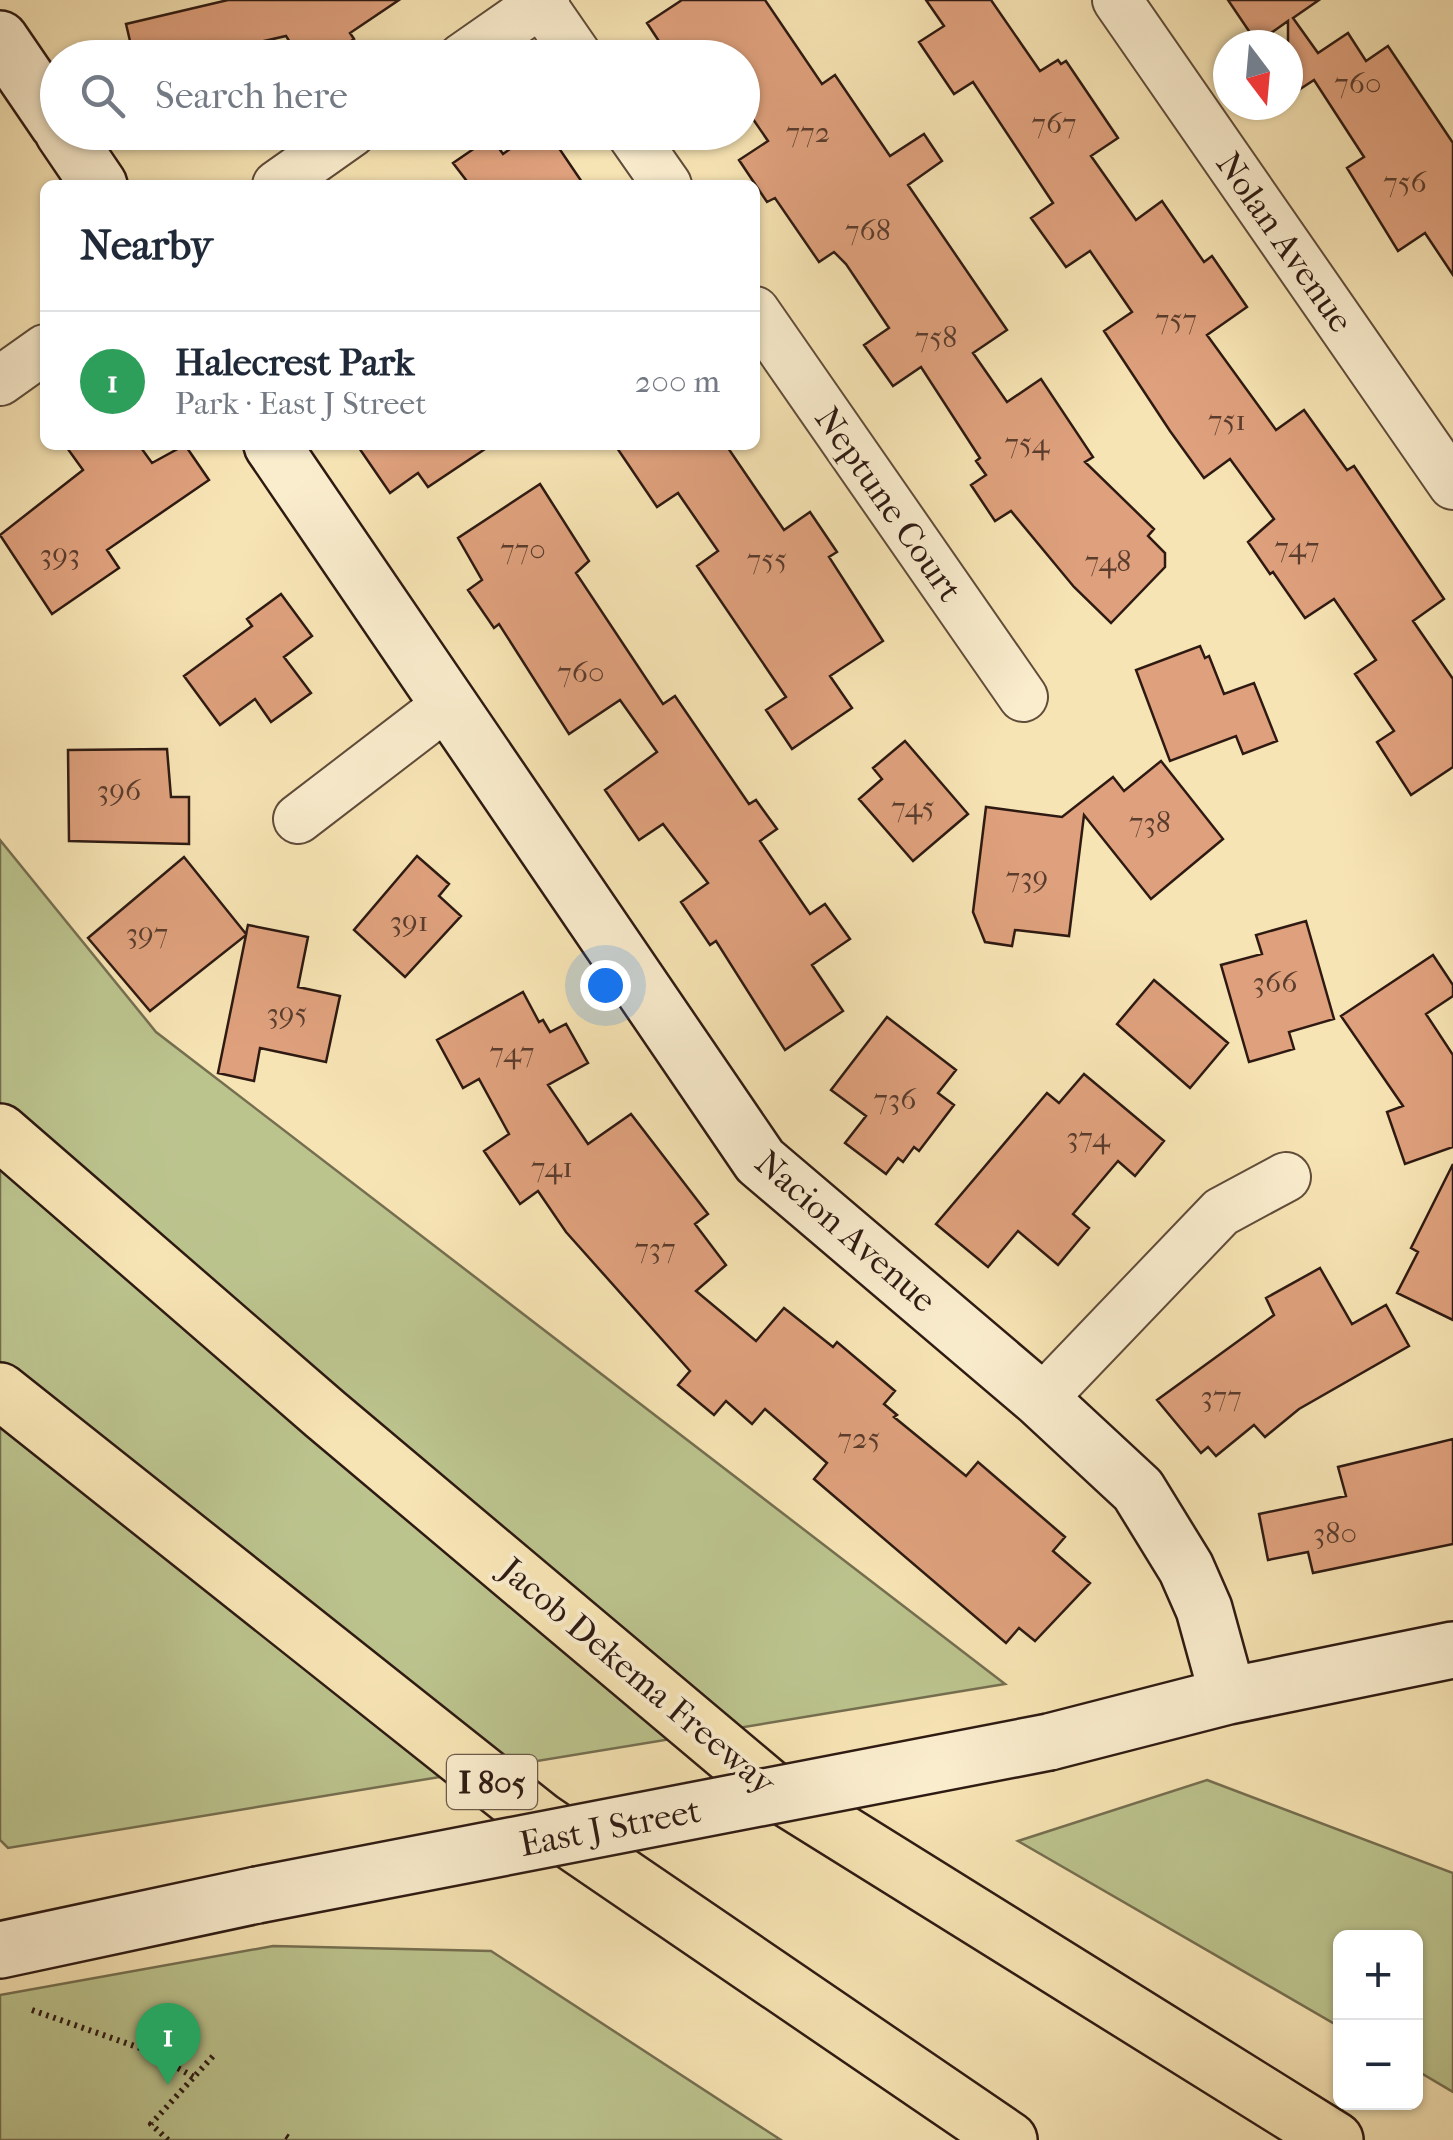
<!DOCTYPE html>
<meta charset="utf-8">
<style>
body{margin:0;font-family:"IM FELL French Canon",serif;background:#f2f2f3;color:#1f2937}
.controls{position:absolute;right:30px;bottom:30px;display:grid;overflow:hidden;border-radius:15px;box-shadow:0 2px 8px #0004}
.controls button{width:90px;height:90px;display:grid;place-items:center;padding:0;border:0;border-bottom:2px solid #e0e1e3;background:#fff;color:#1f2937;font:50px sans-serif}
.compass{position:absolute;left:1213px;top:30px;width:90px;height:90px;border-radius:50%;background:#fff;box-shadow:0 2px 8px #0004;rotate:164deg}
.you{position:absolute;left:605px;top:985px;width:35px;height:35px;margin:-25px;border:8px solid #fff;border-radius:50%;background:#1a73e8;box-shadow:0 0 0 15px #1a73e833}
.badge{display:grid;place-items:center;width:65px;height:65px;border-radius:50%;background:#0f766e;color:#fff;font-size:32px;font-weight:700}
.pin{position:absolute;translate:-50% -82px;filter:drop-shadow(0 2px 5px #0008)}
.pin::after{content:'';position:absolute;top:52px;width:35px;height:30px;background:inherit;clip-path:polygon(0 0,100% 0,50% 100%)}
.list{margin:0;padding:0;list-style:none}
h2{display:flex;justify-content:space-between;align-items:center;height:130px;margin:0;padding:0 40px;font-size:42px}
h2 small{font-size:32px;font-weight:400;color:#747a83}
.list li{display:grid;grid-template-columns:65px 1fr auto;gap:30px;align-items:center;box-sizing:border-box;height:140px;padding:0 40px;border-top:2px solid #e0e1e3}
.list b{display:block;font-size:38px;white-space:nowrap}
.list p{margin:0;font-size:32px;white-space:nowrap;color:#747a83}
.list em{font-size:32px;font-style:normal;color:#747a83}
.icon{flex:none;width:55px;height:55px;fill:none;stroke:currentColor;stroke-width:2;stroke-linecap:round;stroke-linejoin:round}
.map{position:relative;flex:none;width:1453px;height:2140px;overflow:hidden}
.search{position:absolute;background:#fff;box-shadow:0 2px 8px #0004;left:40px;top:40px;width:720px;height:110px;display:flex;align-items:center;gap:25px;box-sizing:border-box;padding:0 35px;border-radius:55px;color:#747a83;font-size:38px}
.panel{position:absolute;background:#fff;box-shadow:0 2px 8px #0004;left:40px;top:180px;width:720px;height:270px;border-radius:15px}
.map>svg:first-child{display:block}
.green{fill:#bcc48e;stroke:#756f50;stroke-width:2.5}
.building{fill:#dfa17d;stroke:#2e1a12;stroke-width:2.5}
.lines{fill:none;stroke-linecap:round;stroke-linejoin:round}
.street-casing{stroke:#604c3a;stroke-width:52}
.secondary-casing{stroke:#2e1a12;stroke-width:60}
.highway-casing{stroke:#2e1a12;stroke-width:60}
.path{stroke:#2e1a12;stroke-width:6;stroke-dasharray:2.5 5;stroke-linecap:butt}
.street{stroke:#faedce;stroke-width:48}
.secondary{stroke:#faedce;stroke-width:55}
.highway{stroke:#f7e4b4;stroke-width:55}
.secondary-bridge-casing{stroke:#2e1a12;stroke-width:60;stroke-linecap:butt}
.secondary-bridge{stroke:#faedce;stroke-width:55}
.labels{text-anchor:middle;stroke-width:8;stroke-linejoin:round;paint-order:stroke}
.number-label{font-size:30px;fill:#5a3c2d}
.shield{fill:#faedce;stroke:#6b594a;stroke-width:2.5}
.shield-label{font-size:32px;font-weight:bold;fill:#2e1a12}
.street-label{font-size:35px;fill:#2e1a12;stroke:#faedce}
</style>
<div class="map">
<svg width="1453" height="2140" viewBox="0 0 1453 2140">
<rect width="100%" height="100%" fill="#f7e4b4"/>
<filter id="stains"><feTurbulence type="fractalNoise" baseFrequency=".002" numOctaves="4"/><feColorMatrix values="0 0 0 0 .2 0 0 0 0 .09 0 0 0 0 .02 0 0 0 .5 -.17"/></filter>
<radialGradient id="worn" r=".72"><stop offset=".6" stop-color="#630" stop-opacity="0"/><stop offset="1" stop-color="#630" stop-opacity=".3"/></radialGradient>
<path class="green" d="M0,840L156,1032L1005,1684L8,1848L0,1840Z
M1207,1780L1453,1873V2092L1416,2070V1938H1340V2027L1018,1841Z
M273,1946L491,1951L781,2140H0V1995Z"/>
<path class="building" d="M228,0H399L350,33L354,39L326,58H300L286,36L212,53L213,58H134L126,24Z
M682,0H765L822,84L835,75L890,156L924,134L942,161L908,185L1007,330L973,353L1007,402L1041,379L1093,457L1085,462L1154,529L1148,536L1165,553V567L1111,623L1074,587L1011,511L995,521L971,485L986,475L976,461L980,458L921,367L893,386L864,345L889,328L846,264L834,252L819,262L775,198L767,202L739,160L768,141L742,103V58H670L647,23Z
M926,0H991L1040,71L1058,60L1061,64L1066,61L1118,138L1091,156L1136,220L1162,201L1204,262L1212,256L1247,307L1207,335L1276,430L1304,410L1347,470L1354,466L1444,599L1413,621L1453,679V767L1411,795L1377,742L1394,731L1355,674L1376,660L1334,599L1305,618L1273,572L1270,574L1248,542L1274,519L1230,459L1204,478L1170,431L1104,331L1132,312L1090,251L1066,267L1031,218L1053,203L973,82L954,94L919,42L944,26Z
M1228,0H1319L1293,18L1318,53L1348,33L1366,61L1388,46L1453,143V275L1425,233L1398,251L1347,168L1364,157L1314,80L1288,97V21L1257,43Z
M534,132H548L584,185H459L466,180L453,163L491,137L503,154Z
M65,445H139L152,463L185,445L209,480L107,550L119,568L52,614L0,535L83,470Z
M357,445H491L428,487L418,473L390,493Z
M615,445H726L784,530L810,512L837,552L829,557L883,641L830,676L852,708L792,749L766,710L786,697L697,566L718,551L678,493L657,507Z
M540,484L589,561L576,573L663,704L675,696L749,804L756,800L777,829L760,841L810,914L825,904L850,939L812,965L843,1011L785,1050L716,941L710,945L681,902L708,883L663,824L639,840L605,790L657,752L620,700L569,734L499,624L494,628L468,590L482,580L458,538Z
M281,594L312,636L284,657L311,693L271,722L255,699L220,725L184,676L252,626L247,619Z
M1200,646L1205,658L1209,656L1224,694L1254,683L1277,741L1243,754L1236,736L1170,761L1136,670Z
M905,741L968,814L913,861L859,799L882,779L873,768Z
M167,749L171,797H189V844L69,841L68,750Z
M1161,761L1223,839L1151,899L1084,815L1069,936L1015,930L1012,946L985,942L973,912L986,807L1062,817L1113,777L1124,791Z
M417,856L449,884L439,896L461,916L405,977L354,930Z
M184,857L246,934L248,925L308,937L298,987L340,996L326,1062L260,1048L254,1081L218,1073L246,935L150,1011L88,938Z
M1306,921L1334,1019L1289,1032L1294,1049L1249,1062L1221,965L1262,954L1256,935Z
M1433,955L1453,985V996L1426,1014L1453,1055V1147L1405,1164L1387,1112L1403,1106L1341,1016Z
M1154,980L1228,1043L1190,1088L1117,1024Z
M523,992L539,1022L543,1020L550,1032L566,1024L588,1063L548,1085L588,1144L631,1114L708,1214L695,1224L726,1265L696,1291L756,1341L784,1308L833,1347L837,1342L895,1391L884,1404L897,1415L894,1417L966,1476L978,1462L1065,1537L1053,1551L1090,1583L1035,1641L1019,1628L1006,1643L814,1479L827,1463L765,1409L752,1424L726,1401L714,1415L678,1385L690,1371L566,1232L538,1191L520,1204L484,1151L509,1134L479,1079L463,1088L437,1040Z
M887,1017L956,1070L938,1093L954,1105L919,1151L914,1147L903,1162L898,1158L886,1174L845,1143L866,1116L831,1090Z
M1084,1074L1164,1141L1135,1176L1118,1161L1073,1214L1089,1228L1058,1265L1018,1231L988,1267L936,1224L1047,1093L1059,1103Z
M1453,1164V1320L1397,1293L1418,1252L1411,1248Z
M1320,1268L1352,1324L1386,1305L1409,1346L1299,1409L1265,1437L1254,1425L1216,1456L1208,1447L1201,1453L1157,1400L1274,1315L1266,1298Z
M1453,1439V1544L1313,1573L1308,1552L1268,1560L1259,1514L1346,1496L1338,1467Z"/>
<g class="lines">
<g class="street-casing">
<path id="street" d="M1117,0L1453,485
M541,3L579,58
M462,58L545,0
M630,132L667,185
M277,185L352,132
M755,311L1023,697
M0,381L45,349
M298,819L448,704
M1041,1400L1221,1212L1286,1177"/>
</g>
<g class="secondary-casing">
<path id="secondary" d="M0,39L58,124
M63,132L99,185
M272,445L760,1161L1041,1400L1138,1490L1186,1568L1204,1609L1228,1696
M1049,1742L1228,1696L1453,1650
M0,1950L257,1895"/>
</g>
<g class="highway-casing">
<path id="highway" d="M0,1132L325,1414L767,1786L1335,2140
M0,1391L540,1820L1009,2140"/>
</g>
<path class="path" d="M32,2010L143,2049L194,2077
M286,2136L292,2140
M168,2140L151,2124L214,2055"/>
<use href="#street" class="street"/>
<use href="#secondary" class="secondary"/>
<use href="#highway" class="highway"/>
<g class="secondary-bridge-casing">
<path id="secondary-bridge" d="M257,1895L1049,1742"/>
</g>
<use href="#secondary-bridge" class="secondary-bridge"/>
</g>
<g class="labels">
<g class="number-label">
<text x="1358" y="93">760</text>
<text x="1054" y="133">767</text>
<text x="808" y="142">772</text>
<text x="1405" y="192">756</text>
<text x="868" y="240">768</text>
<text x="1176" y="329">757</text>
<text x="936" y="347">758</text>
<text x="1227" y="430">751</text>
<text x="1027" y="453">754</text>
<text x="1297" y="557">747</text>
<text x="523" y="559">770</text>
<text x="60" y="564">393</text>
<text x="767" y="569">755</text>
<text x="1108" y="571">748</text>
<text x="581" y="682">760</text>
<text x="119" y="800">396</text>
<text x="913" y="817">745</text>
<text x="1150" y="832">738</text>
<text x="1027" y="887">739</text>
<text x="409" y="931">391</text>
<text x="147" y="943">397</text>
<text x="1275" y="992">366</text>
<text x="287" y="1023">395</text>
<text x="512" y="1062">747</text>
<text x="895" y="1109">736</text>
<text x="1088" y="1147">374</text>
<text x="552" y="1177">741</text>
<text x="655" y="1258">737</text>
<text x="1221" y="1406">377</text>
<text x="859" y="1448">725</text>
<text x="1335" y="1543">380</text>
</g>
<rect class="shield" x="447" y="1755" width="90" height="54" rx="8"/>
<g class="shield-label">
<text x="492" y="1793">I 805</text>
</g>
<g class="street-label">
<text transform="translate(1285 242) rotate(55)" y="12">Nolan Avenue</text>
<text transform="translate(889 504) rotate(55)" y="12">Neptune Court</text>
<text transform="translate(846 1231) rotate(41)" y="12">Nacion Avenue</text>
<text transform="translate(638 1676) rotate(40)" y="12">Jacob Dekema Freeway</text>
<text transform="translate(610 1827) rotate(-11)" y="12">East J Street</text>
</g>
</g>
<rect width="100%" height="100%" filter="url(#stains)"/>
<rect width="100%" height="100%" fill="url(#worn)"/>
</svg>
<div class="controls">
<button>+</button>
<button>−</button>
</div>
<svg class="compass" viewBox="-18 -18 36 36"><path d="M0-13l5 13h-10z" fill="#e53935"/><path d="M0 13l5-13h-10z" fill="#747a83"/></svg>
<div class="you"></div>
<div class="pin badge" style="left:168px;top:2085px;background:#2e9e5b">1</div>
<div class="search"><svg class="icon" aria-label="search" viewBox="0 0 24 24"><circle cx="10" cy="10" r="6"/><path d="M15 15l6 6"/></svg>Search here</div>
<section class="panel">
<h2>Nearby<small></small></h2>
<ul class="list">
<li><span class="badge" style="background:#2e9e5b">1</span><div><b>Halecrest Park</b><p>Park · East J Street</p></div><em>200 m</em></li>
</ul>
</section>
</div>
